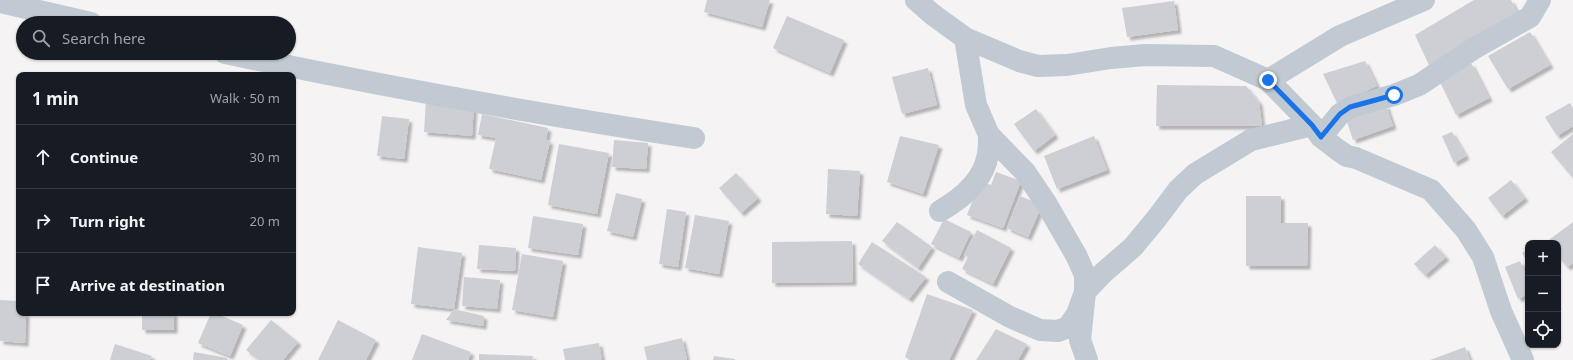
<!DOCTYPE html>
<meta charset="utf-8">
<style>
body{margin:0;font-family:"Noto Sans",sans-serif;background:#20242c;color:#f1f3f6}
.controls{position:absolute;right:12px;bottom:12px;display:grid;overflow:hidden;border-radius:8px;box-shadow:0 1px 3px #0004}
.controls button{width:36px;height:36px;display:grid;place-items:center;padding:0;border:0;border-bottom:1px solid #363941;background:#171b24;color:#f1f3f6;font:20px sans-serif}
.stop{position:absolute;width:12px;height:12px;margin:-9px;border:3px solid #1a73e8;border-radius:50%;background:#fff}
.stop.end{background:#1a73e8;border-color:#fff;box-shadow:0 1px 4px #0008}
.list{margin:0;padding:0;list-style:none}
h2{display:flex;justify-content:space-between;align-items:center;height:52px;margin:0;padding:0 16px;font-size:17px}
h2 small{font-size:13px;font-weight:400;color:#9ea1a6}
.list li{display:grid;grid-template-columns:26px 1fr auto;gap:12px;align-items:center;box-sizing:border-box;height:64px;padding:0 16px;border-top:1px solid #363941}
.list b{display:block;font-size:15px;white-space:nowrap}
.list em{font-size:13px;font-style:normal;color:#9ea1a6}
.icon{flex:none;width:22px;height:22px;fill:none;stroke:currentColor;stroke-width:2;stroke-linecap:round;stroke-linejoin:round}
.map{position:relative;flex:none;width:1573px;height:360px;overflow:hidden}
.search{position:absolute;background:#171b24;box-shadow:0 1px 3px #0004;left:16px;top:16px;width:280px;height:44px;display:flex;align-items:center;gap:10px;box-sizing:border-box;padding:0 14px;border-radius:22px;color:#9ea1a6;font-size:15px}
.panel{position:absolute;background:#171b24;box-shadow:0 1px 3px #0004;left:16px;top:72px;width:280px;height:244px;border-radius:8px}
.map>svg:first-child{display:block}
.building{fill:#cdcfd5;filter:url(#shadow)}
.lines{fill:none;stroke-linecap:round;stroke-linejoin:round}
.minor{stroke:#c1cad2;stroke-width:22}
.route{stroke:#1a73e8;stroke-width:5}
</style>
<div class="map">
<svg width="1573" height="360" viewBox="0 0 1573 360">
<defs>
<filter id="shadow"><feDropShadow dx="3.5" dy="3.5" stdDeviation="1" flood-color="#0004"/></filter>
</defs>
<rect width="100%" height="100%" fill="#f5f3f3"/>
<path class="building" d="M707,0H770L762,27L704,12Z
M1474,0H1511L1517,12L1429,65L1415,35Z
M1174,1L1178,30L1127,37L1122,8Z
M787,16L844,40L830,73L773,48Z
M1530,32L1550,65L1508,89L1488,56Z
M1365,61L1377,86L1337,103L1323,74Z
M1471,63L1489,98L1456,115L1439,80Z
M928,68L937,105L902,114L892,77Z
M1157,85L1246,86L1259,102L1262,126H1156Z
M426,100L474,104L472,136L424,132Z
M1570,103L1573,108V126L1557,136L1545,117Z
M1386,105L1393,126L1353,140L1346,119Z
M1036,109L1055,135L1034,151L1014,124Z
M482,114L548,128L546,140L550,141L541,180L489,169L496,138L478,135Z
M382,116L409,119L404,159L377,156Z
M1452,132L1466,156L1454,163L1442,136Z
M1573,134V178L1551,152Z
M900,136L939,145L923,194L887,182Z
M1094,136L1107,170L1057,189L1044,156Z
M614,140L648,143L646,169L612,167Z
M559,144L609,153L597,214L548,205Z
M828,169L860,171L857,216L826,214Z
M996,172L1021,181L1003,228L967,215L980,181L991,185Z
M736,173L758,198L741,213L719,188Z
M1511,180L1525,198L1502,216L1488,198Z
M616,193L642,199L633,237L607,231Z
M1020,196L1042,205L1028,237L1007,228Z
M1246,196H1281V223H1308L1307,266H1246Z
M667,209L686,212L678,267L659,264Z
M695,215L729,221L719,274L685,268Z
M533,216L583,224L578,255L528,248Z
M944,219L971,232L959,258L931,244Z
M897,222L932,247L918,268L882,241Z
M1573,222V263L1567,267L1558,256V243H1547L1546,242Z
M977,230L1011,248L993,284L962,269L968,257L964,255Z
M852,241L853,282L772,283V242Z
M872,242L926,277L909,299L858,264Z
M479,245L516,248L515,271L477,269Z
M1435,245L1446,257L1425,275L1414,264Z
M418,247L462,253L454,309L411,304Z
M1528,249V263L1522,253Z
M522,254L563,261L553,317L512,310Z
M1520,261L1528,280V294L1518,299L1505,267Z
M464,277L500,280L497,309L462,306Z
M927,294L973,310L949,360H910L905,357Z
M0,300L19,301V313H26L25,343L0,341Z
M454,309L484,316L483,326L446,320Z
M142,313H174V330H142Z
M211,313H215L243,325L230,356L198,343Z
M271,320L298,342L283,360H259L246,350Z
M338,320L376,340L366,360H318Z
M996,329L1027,344L1018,360H976Z
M422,334L471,352L468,360H412Z
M682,338L687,360H647L644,347Z
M599,343L602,360H565L563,349Z
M115,344L152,356L150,360H110Z
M1465,347L1470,360H1430Z
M194,352L227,358V360H193Z
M479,354L533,356L532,360H479Z
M714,356L735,359V360H713Z"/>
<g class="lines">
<path class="minor" d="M916,0L932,14L965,38L1019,61L1038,66L1067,65L1111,58L1145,55L1214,56L1268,80L1312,125L1321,137L1338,150L1347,156L1356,158L1431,190L1466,230L1483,257L1501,311L1523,360
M0,2L91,23
M965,38L976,105L989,135L1025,172L1046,203L1076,255L1085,275V292L1080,340L1087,360
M225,53C380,86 537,114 694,138
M1268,80L1340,36L1424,0
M1321,137L1340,114L1351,107L1394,95L1419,85L1473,49L1530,17L1540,0
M940,211C961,199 984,180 988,154C989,148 989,141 989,135
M948,282L1010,317L1040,330L1058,331L1068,327L1077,314L1085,292L1103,273L1133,247L1157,218L1178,190L1195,174L1251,140L1312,125"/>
</g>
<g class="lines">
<path class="route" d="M1268,80L1312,125L1321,137L1340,114L1350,107L1394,95"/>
</g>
</svg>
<div class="controls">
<button>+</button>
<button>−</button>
<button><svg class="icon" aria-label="locate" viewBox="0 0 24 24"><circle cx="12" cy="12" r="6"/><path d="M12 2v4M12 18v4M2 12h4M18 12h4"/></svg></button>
</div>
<div class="stop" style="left:1394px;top:95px"></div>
<div class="stop end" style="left:1268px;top:80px"></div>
<div class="search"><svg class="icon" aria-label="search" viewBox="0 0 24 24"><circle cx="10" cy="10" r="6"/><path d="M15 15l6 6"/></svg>Search here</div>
<section class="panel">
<h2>1 min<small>Walk · 50 m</small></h2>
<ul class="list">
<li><svg class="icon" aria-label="ahead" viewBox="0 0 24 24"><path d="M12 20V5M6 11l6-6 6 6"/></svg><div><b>Continue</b></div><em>30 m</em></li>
<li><svg class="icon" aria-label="right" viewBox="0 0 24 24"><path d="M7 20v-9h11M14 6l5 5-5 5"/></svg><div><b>Turn right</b></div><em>20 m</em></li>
<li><svg class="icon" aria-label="arrive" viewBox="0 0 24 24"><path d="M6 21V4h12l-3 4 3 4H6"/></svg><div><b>Arrive at destination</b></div></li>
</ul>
</section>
</div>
